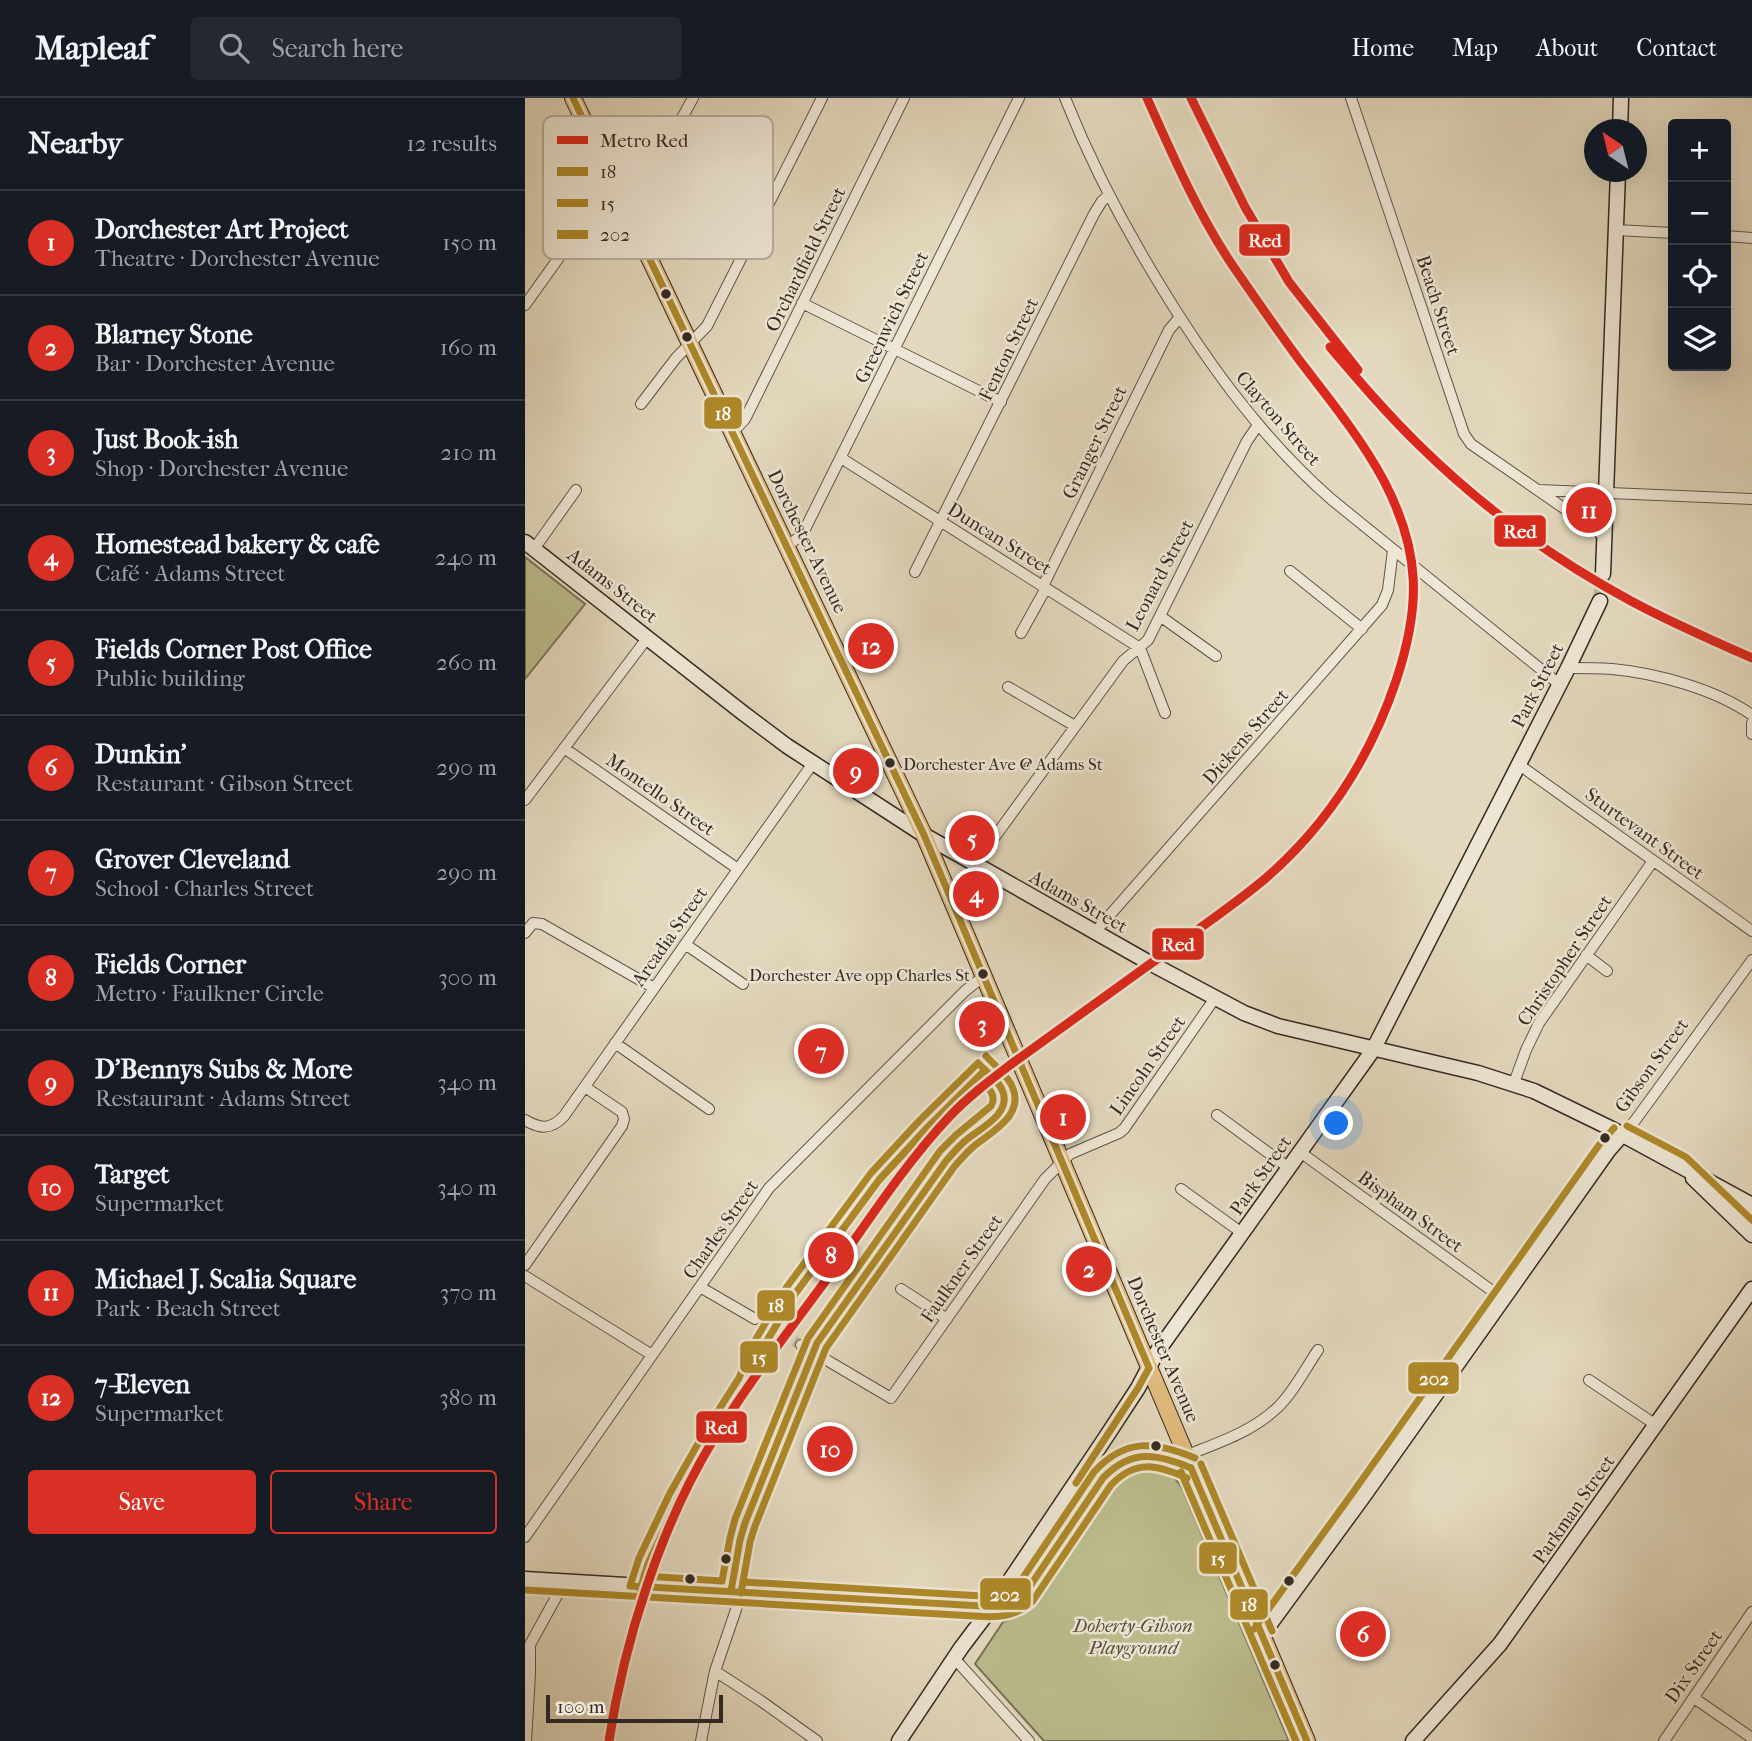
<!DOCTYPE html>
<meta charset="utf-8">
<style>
body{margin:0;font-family:"IM FELL French Canon",serif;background:#242831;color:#f1f3f6}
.controls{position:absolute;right:21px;top:21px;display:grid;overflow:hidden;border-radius:7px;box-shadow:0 7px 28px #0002}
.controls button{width:63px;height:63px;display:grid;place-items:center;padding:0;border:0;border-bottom:2px solid #363941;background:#171b24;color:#f1f3f6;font:35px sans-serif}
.compass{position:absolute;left:1059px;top:21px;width:63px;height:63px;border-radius:50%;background:#171b24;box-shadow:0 7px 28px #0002;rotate:325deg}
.scale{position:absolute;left:21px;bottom:18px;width:177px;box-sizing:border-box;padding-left:7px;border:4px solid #352a23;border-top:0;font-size:19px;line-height:24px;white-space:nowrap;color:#352a23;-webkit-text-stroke:5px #ede6d4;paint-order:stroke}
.you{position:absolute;left:812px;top:1026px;width:24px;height:24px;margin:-18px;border:5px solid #fff;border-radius:50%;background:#1a73e8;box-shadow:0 0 0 10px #1a73e833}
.badge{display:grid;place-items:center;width:46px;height:46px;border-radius:50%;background:#d93025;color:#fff;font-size:23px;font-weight:700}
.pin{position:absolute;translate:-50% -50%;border:4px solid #fff;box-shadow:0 2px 7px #0006}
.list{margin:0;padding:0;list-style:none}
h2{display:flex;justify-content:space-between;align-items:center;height:91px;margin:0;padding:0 28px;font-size:30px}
h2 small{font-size:23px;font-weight:400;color:#9ea1a6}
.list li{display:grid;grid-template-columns:46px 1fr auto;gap:21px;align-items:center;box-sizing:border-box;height:105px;padding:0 28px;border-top:2px solid #363941}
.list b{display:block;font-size:26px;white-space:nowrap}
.list p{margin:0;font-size:23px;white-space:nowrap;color:#9ea1a6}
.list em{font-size:23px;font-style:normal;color:#9ea1a6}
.actions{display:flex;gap:14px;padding:21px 28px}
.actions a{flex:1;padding:16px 0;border:2px solid #d93025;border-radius:7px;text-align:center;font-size:24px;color:#d93025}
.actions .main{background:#d93025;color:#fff}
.icon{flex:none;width:38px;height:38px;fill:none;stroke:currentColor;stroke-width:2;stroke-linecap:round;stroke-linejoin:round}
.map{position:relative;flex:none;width:1227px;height:1643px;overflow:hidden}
header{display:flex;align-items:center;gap:42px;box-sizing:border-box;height:98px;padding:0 35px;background:#171b24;border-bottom:2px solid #363941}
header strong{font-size:33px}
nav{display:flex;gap:38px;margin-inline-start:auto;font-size:24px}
.search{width:490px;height:63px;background:#242831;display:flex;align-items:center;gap:18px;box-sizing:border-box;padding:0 24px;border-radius:7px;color:#9ea1a6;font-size:26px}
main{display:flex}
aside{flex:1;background:#171b24}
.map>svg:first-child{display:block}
.green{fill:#bbbc8c;stroke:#787358;stroke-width:2}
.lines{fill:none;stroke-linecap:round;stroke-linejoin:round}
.street-tunnel{stroke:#c0b59e;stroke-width:10;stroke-dasharray:10 5;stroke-linecap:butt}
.secondary-tunnel{stroke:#c0b59e;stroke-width:14;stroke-dasharray:14 7;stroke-linecap:butt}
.street-casing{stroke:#60564a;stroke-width:12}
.secondary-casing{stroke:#352a23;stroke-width:17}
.primary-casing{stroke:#352a23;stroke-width:18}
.street{stroke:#ede6d4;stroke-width:10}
.secondary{stroke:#ede6d4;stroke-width:14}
.primary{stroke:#e2bc7e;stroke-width:16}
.bus-1-casing{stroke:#ede6d4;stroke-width:12}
.bus-2-casing{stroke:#ede6d4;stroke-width:12}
.bus-3-casing{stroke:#ede6d4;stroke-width:12}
.bus-1{stroke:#ae8828;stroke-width:7}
.bus-2{stroke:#ae8828;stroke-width:7}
.bus-3{stroke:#ae8828;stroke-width:7}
.metro-1-casing{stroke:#ede6d4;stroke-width:14}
.metro-1{stroke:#da291c;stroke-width:9}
.bus-dot{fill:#352a23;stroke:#ede6d4;stroke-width:2.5}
.labels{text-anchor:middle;stroke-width:5;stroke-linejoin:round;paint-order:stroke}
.bus-label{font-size:17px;fill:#352a23;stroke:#ede6d4;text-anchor:start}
.street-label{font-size:19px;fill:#352a23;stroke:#ede6d4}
.park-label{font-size:19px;font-style:italic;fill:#564e3d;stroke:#ede6d4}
.key{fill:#ede6d4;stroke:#b6ae9f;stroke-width:2}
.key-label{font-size:19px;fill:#352a23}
.line-badge{stroke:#ede6d4;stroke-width:2.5}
.badge-label{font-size:19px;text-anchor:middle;font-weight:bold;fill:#fff}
</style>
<header>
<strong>Mapleaf</strong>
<div class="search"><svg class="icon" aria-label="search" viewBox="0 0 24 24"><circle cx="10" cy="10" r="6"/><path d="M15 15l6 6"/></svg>Search here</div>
<nav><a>Home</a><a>Map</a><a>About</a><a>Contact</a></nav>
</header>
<main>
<aside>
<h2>Nearby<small>12 results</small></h2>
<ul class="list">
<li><span class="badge">1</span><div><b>Dorchester Art Project</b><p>Theatre · Dorchester Avenue</p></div><em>150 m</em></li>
<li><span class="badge">2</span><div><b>Blarney Stone</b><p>Bar · Dorchester Avenue</p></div><em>160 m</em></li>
<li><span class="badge">3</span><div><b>Just Book-ish</b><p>Shop · Dorchester Avenue</p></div><em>210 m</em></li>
<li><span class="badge">4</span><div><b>Homestead bakery &amp; cafe</b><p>Café · Adams Street</p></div><em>240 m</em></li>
<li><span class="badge">5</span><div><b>Fields Corner Post Office</b><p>Public building</p></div><em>260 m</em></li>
<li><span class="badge">6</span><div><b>Dunkin'</b><p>Restaurant · Gibson Street</p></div><em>290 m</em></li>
<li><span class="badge">7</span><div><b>Grover Cleveland</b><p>School · Charles Street</p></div><em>290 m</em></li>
<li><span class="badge">8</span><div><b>Fields Corner</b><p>Metro · Faulkner Circle</p></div><em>300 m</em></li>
<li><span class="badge">9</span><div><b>D'Bennys Subs &amp; More</b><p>Restaurant · Adams Street</p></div><em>340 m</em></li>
<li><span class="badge">10</span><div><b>Target</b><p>Supermarket</p></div><em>340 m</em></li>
<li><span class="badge">11</span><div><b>Michael J. Scalia Square</b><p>Park · Beach Street</p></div><em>370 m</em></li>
<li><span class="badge">12</span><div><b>7-Eleven</b><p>Supermarket</p></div><em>380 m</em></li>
</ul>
<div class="actions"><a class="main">Save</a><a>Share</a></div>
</aside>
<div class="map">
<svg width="1227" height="1643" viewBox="0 0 1227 1643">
<rect width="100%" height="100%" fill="#e3d8bd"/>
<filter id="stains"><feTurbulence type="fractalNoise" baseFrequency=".00286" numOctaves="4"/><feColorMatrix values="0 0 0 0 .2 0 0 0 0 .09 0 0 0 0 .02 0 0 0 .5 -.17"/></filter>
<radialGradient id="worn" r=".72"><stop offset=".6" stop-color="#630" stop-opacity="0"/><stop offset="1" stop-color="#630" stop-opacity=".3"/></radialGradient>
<path class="green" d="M0,459L60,506L0,581Z
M622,1367C639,1369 650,1377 658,1392L764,1643H519L450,1566L478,1524L497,1517L584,1385C595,1373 606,1368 622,1367Z"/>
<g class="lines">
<path class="street-tunnel" d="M230,1221L276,1247"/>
<path class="secondary-tunnel" d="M1075,503L1078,476"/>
<g class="street-casing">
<path id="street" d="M540,0C564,60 593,117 626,172C676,256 732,336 806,401L1034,586
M826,0L939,336L946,346L1079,438
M85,77L143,45L168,0
M1091,132L1148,135
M1201,138L1227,140
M277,205L476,304
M0,207L88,84
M116,306L151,260L182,228L297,0
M208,334L220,321L379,0
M316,360L615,550L640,615
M1014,392L1227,401
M262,448L273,440L280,431L494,0
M9,451L51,392
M765,473L837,531
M390,474L569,116L577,103L584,97
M518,488L644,232L655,219
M635,518L691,558
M496,535L521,490
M1043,570C1057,570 1072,570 1087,571C1131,575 1190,591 1227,617
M483,589L550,628
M1227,625V636
M39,650L213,771
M993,666L1227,833
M0,702L123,539
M450,766L598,563L623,542L722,343L733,327
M570,834L857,507L863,492L868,452
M0,835L8,825L17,826L129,890
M160,846L218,886
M1061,857L1082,873
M90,945L184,1011
M989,985L1001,952L1014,925L1128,763
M692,1017L764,1070
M0,1022C15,1031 26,1032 39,1018L288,665
M1097,1037L1109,1024L1227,862
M775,1054L977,1200
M656,1091L717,1135
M0,1167L97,1028L99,1021L97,1014L60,989
M0,1178L127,1257
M175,1189L230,1221
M376,1191L422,1221
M276,1247L366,1300L520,1081L545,1056L594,1035L599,1031L690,900
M1064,1282L1131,1327
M660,1358C692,1345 727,1334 752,1310C768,1295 780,1271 793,1252
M0,1439L244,1090L440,893L459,878
M2,1552L40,1483
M429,1560L504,1643
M190,1573L236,1603L292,1643
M1169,1600L1227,1640
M1,1643L5,1576V1549
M176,1643L190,1573L217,1494
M1139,1643L1227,1514"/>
</g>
<g class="secondary-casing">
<path id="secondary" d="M1095,32L1096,0
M0,444L218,615L262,648L399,737L623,864L719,915L753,928L953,975L1009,993L1087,1031L1227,1107
M1078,476L1093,74
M1168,1080L1227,1137
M0,1481L467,1509
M737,1537L838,1399L1083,1053L1097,1037
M374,1643L436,1550L467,1509L581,1339L613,1290L632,1254L848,952L1043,570L1075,503
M888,1643L975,1546L1227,1191"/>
</g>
<g class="primary-casing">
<path id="primary" d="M48,0L399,737L782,1643"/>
</g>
<use href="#street" class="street"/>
<use href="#secondary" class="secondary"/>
<use href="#primary" class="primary"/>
<g class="bus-1-casing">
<path id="bus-1" d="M48,0L399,737L624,1270
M666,1370L782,1643
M551,1385L613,1290L624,1270
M105,1488L457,1508L482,1507L499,1497L578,1380C606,1351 631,1355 666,1370
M105,1488L114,1460L145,1395L179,1335L214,1280L231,1241L261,1190L346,1075L395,1022L453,965
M206,1493L215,1442L220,1425L292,1245L421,1063C427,1056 433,1049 440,1043C453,1031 486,1017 478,994C474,982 461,974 453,965"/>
</g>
<g class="bus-2-casing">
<path id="bus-2" d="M656,1374L771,1643
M115,1491L124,1464L154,1400L188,1340L223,1285L240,1246L270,1196L354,1082L403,1029L460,972
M0,1492L449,1518C472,1520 490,1519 507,1504L586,1387C611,1361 632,1367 662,1380
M216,1495L225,1444L230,1428L301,1250L429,1069C435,1062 441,1055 448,1049C467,1033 502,1017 486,986C480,975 469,967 461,958"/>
</g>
<g class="bus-3-casing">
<path id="bus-3" d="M453,980C461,988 473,996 466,1008L431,1037L415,1053L283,1240L210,1421L205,1440L197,1483L119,1478L124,1464L154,1400L188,1340L223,1285L240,1246L270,1196L354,1082L403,1029Z
M1102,1028L1161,1059L1227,1122
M676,1366L747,1533
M218,1484L457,1498L479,1497L491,1490L569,1374C600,1340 630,1343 670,1360
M729,1531L829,1393L1074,1047L1089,1030"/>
</g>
<use href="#bus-1" class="bus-1"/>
<use href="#bus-2" class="bus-2"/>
<use href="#bus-3" class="bus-3"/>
<g class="metro-1-casing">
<path id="metro-1" d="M666,0L720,109L764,184L833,272
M805,249C834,283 863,317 895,348C957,409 1030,462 1106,503C1145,524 1186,542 1227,560
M84,1643C99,1544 135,1430 187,1344C224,1283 268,1228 309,1171C346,1119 381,1065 424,1019C443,999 464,983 485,967C536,930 587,893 639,856C673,831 709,807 741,780C803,726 845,660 871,583C896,508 896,454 859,383C836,340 805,302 775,263C752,232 730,200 708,168C673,116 648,58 622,0"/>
</g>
<use href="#metro-1" class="metro-1"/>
</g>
<g class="bus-dot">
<circle cx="141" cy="196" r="6"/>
<circle cx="162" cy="239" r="6"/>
<circle cx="365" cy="665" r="6"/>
<circle cx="458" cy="876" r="6"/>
<circle cx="1080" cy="1040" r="6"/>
<circle cx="631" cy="1348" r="6"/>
<circle cx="201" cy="1461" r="6"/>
<circle cx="165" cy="1481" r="6"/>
<circle cx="764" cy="1483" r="6"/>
<circle cx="750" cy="1567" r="6"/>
</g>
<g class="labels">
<g class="bus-label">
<text x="378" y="672">Dorchester Ave @ Adams St</text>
<text x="445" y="883" text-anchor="end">Dorchester Ave opp Charles St</text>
</g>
<g class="street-label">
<text transform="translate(280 161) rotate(-64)" y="7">Orchardfield Street</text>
<text transform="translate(914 207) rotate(72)" y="7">Beach Street</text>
<text transform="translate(366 219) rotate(-64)" y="7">Greenwich Street</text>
<text transform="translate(483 251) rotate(-64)" y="7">Fenton Street</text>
<text transform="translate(754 320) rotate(49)" y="7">Clayton Street</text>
<text transform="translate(569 344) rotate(-64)" y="7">Granger Street</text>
<text transform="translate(475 440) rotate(32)" y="7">Duncan Street</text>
<text transform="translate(283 443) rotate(64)" y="7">Dorchester Avenue</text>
<text transform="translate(634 477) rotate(-62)" y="7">Leonard Street</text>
<text transform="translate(88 487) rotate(38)" y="7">Adams Street</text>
<text transform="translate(1012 587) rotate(-63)" y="7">Park Street</text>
<text transform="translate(720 638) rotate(-49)" y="7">Dickens Street</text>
<text transform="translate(136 696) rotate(35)" y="7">Montello Street</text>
<text transform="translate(1120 735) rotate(36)" y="7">Sturtevant Street</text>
<text transform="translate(554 803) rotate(29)" y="7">Adams Street</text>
<text transform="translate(144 838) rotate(-55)" y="7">Arcadia Street</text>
<text transform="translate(1039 862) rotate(-56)" y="7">Christopher Street</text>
<text transform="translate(622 967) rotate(-55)" y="7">Lincoln Street</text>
<text transform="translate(1126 967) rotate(-54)" y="7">Gibson Street</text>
<text transform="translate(735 1077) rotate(-55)" y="7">Park Street</text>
<text transform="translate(886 1113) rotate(36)" y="7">Bispham Street</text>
<text transform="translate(195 1131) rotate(-55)" y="7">Charles Street</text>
<text transform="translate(436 1170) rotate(-55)" y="7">Faulkner Street</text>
<text transform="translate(639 1251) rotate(67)" y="7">Dorchester Avenue</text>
<text transform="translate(1048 1411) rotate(-55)" y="7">Parkman Street</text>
<text transform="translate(1168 1568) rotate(-55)" y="7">Dix Street</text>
</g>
<g class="park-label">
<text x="608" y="1534">Doherty-Gibson<tspan x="608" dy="22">Playground</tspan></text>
</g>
</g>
<rect x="18" y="18" width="230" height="143" rx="10" class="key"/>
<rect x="32" y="38" width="31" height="8" fill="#da291c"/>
<rect x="32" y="69" width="31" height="9" fill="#ae8828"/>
<rect x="32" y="101" width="31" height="8" fill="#ae8828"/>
<rect x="32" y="132" width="31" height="9" fill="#ae8828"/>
<g class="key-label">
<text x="75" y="49">Metro Red</text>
<text x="75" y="80">18</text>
<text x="75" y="112">15</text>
<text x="75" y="143">202</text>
</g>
<g class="line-badge">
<rect x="713" y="125" width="53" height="34" rx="7" fill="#da291c"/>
<rect x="178" y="298" width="40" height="34" rx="7" fill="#ae8828"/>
<rect x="968" y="416" width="54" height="34" rx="7" fill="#da291c"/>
<rect x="626" y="829" width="54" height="34" rx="7" fill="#da291c"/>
<rect x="231" y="1191" width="40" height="33" rx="7" fill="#ae8828"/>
<rect x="214" y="1242" width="40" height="34" rx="7" fill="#ae8828"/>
<rect x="882" y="1263" width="53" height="34" rx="7" fill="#ae8828"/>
<rect x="170" y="1312" width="53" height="34" rx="7" fill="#da291c"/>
<rect x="673" y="1443" width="40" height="34" rx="7" fill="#ae8828"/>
<rect x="454" y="1479" width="53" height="34" rx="7" fill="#ae8828"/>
<rect x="704" y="1490" width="40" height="33" rx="7" fill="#ae8828"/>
</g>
<g class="badge-label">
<text x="740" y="149">Red</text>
<text x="198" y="322">18</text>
<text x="995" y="440">Red</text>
<text x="653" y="853">Red</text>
<text x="251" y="1214">18</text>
<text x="234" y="1266">15</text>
<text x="909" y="1287">202</text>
<text x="196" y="1336">Red</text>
<text x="693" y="1467">15</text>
<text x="480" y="1503">202</text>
<text x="724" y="1513">18</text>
</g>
<rect width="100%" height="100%" filter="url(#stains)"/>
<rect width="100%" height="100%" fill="url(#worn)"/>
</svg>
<div class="controls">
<button>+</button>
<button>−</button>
<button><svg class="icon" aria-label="locate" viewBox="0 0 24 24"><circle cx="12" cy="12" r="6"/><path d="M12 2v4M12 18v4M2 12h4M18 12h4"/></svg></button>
<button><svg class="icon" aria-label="layers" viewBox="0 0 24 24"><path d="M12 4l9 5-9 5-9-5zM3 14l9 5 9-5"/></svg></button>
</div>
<svg class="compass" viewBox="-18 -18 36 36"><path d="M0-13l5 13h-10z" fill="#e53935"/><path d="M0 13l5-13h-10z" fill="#9ea1a6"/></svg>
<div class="scale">100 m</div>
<div class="you"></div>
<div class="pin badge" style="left:538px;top:1019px">1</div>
<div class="pin badge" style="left:564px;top:1171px">2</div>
<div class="pin badge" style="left:457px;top:926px">3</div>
<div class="pin badge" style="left:451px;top:796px">4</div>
<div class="pin badge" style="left:447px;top:740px">5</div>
<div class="pin badge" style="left:838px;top:1536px">6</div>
<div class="pin badge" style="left:296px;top:953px">7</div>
<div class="pin badge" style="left:306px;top:1157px">8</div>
<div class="pin badge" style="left:331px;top:673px">9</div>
<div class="pin badge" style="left:305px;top:1351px">10</div>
<div class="pin badge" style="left:1064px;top:412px">11</div>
<div class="pin badge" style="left:346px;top:548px">12</div>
</div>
</main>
